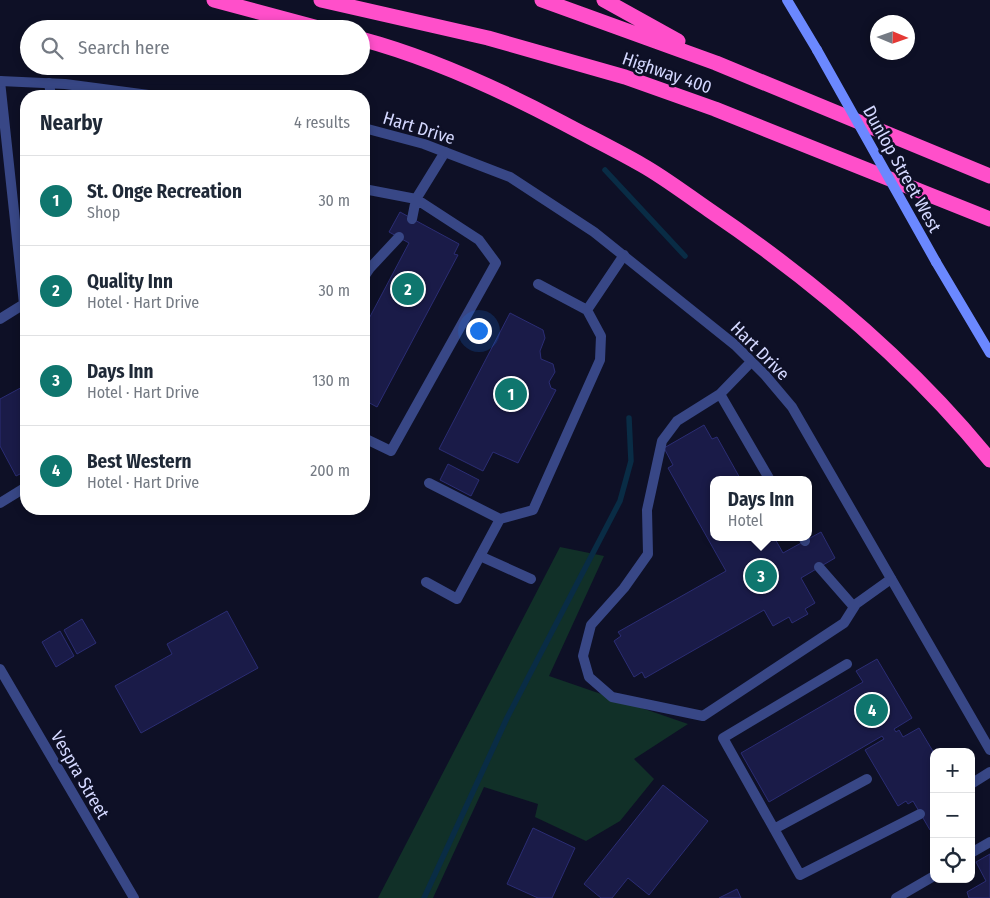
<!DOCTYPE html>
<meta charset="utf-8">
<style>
body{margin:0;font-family:"Fira Sans Condensed",sans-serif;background:#f6f6f7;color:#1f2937}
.controls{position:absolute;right:15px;bottom:15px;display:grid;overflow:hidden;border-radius:10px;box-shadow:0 2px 8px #0003}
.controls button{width:45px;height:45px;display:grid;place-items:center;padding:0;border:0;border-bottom:1px solid #e0e1e3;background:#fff;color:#1f2937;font:25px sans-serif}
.compass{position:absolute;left:870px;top:15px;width:45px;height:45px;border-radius:50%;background:#fff;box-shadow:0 2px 8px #0003;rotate:92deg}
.you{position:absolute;left:478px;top:330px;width:18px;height:18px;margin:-12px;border:4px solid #fff;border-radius:50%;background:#1a73e8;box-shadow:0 0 0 8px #1a73e833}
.badge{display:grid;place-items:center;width:32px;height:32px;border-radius:50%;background:#0f766e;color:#fff;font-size:16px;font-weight:700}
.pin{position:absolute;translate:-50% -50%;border:2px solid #fff;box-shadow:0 1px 5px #0006}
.popup{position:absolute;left:710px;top:476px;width:102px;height:65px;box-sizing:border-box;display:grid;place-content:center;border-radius:10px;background:#fff;filter:drop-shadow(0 1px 4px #0005);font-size:16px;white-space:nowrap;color:#747a83}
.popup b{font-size:19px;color:#1f2937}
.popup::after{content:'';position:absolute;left:50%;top:100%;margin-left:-10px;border:10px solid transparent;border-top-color:#fff}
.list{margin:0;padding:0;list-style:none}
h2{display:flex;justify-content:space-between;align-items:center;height:65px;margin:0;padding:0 20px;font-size:21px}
h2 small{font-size:16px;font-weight:400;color:#747a83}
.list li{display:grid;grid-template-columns:32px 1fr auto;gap:15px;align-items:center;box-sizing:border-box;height:90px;padding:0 20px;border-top:1px solid #e0e1e3}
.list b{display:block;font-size:19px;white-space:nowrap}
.list p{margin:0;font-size:16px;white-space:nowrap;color:#747a83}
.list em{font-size:16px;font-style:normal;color:#747a83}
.icon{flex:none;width:28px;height:28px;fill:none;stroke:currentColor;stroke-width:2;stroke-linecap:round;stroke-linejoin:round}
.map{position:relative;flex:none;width:990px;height:898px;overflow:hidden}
.search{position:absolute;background:#fff;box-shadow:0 2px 8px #0003;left:20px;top:20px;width:350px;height:55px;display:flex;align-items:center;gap:12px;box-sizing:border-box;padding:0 18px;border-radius:28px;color:#747a83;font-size:19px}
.panel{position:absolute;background:#fff;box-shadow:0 2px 8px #0003;left:20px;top:90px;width:350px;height:425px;border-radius:20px}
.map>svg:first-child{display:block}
.green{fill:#113028}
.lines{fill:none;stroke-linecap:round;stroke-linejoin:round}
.stream{stroke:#092c45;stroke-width:5.5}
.building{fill:#1a1b48;stroke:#2b2d74}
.lane{stroke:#384786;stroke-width:10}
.street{stroke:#384786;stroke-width:10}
.secondary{stroke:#6b88ff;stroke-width:10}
.highway{stroke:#ff4fca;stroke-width:15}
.secondary-bridge{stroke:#6b88ff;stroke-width:10}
.labels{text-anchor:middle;stroke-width:5;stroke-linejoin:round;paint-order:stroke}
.street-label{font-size:18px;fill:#d4d8ff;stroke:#0e1026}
</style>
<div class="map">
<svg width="990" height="898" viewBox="0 0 990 898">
<rect width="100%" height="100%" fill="#0e1026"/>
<path class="green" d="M560,547L604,556L549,676L688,724L634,759L654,779L620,821L586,841L535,817L538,804L484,787L433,898H378Z"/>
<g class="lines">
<path class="stream" d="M605,170L685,256
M424,898L507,718L620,501L631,461L629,418"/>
</g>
<path class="building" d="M400,212L459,244L454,254L458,255L377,407L364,400V328L409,243L389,232Z
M510,313L543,330L545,338L540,351L541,359L553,364L555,372L549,382L551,388L556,390L518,463L493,452L483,471L439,449Z
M26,385V471L16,476L0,446V399Z
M704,425L712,439L717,437L741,480H714V537H774L783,553L821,532L835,558L801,578L815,603L805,609L808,614L792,623L789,617L773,626L764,610L645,678L642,672L634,677L614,641L621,636L618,632L726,571L668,468L673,465L664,448Z
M448,464L479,480L471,496L440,480Z
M227,611L258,668L141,733L115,686L172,654L167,644Z
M82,619L96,643L77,654L64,630Z
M60,631L74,656L56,667L42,642Z
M877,659L912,718L894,729L896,732L899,730L903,737L919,728L934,753V787L932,788L934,791V828L930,830L913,801L908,804L906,801L898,806L865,750L884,739L882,736L769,802L741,753L863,682L856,671Z
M663,785L708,821L649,895L628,878L612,898H601L584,884Z
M533,828L575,848L552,898H538L507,884Z
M990,854V898H969L967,892L986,881L976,862Z
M737,889L741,898H719Z"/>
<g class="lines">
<path class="lane" d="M49,83L51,96
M364,189L416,199L479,240L496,263L391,451L364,438
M412,219L416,199L445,152
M364,277L370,268L399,237
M538,284L587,310
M0,319L24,304L0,81
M751,362L720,394L677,421L662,441L647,510L648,554L624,588L591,625L583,656L589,677L612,697L703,716L844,623L856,604L891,579
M720,394L770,480
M429,483L500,519L533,510L600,360L601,336L587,310L624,255
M0,503L26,487
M803,537L805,541
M480,556L531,579
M819,567L854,607
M426,582L457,599L500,519
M847,664L723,738L800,875L920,814
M971,784L990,772
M774,829L867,779
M971,853L990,842
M896,898L934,876"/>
<path class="street" d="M0,81L65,84L156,96
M364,128L424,144L510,177L594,232L735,345L765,375L792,407L990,750
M0,669L134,898"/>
<path class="secondary" d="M787,0L817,50
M936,262L990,353"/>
<path class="highway" d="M214,0L322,29
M321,0L488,38L625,77L715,109L990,219
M542,0L716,63L990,176
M604,0L678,41
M361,39C432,58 499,89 563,123C589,137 616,150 642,165C665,178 687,195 709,210C811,279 912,364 990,460"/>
<path class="secondary-bridge" d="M817,50L936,262"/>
</g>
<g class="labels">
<g class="street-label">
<text transform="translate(667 73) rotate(19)" y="6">Highway 400</text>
<text transform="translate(419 128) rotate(17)" y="6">Hart Drive</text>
<text transform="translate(902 169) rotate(61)" y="6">Dunlop Street West</text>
<text transform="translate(760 351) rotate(45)" y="6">Hart Drive</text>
<text transform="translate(80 775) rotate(60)" y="6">Vespra Street</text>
</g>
</g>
</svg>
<div class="controls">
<button>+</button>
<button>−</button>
<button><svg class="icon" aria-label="locate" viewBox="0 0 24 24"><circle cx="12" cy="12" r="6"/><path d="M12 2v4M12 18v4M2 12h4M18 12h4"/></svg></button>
</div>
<svg class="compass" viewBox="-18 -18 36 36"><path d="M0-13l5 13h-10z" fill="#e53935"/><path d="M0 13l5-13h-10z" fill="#747a83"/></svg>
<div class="you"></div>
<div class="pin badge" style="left:511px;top:394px">1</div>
<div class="pin badge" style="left:408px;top:289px">2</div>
<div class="pin badge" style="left:761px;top:576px">3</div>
<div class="popup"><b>Days Inn</b>Hotel</div>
<div class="pin badge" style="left:872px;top:710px">4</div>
<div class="search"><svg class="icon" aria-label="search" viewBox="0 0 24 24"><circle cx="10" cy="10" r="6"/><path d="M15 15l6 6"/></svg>Search here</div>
<section class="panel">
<h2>Nearby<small>4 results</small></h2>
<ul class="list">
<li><span class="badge">1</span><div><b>St. Onge Recreation</b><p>Shop</p></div><em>30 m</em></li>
<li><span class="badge">2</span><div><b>Quality Inn</b><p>Hotel · Hart Drive</p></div><em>30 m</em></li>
<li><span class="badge">3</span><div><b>Days Inn</b><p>Hotel · Hart Drive</p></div><em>130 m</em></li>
<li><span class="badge">4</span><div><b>Best Western</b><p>Hotel · Hart Drive</p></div><em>200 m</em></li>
</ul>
</section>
</div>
